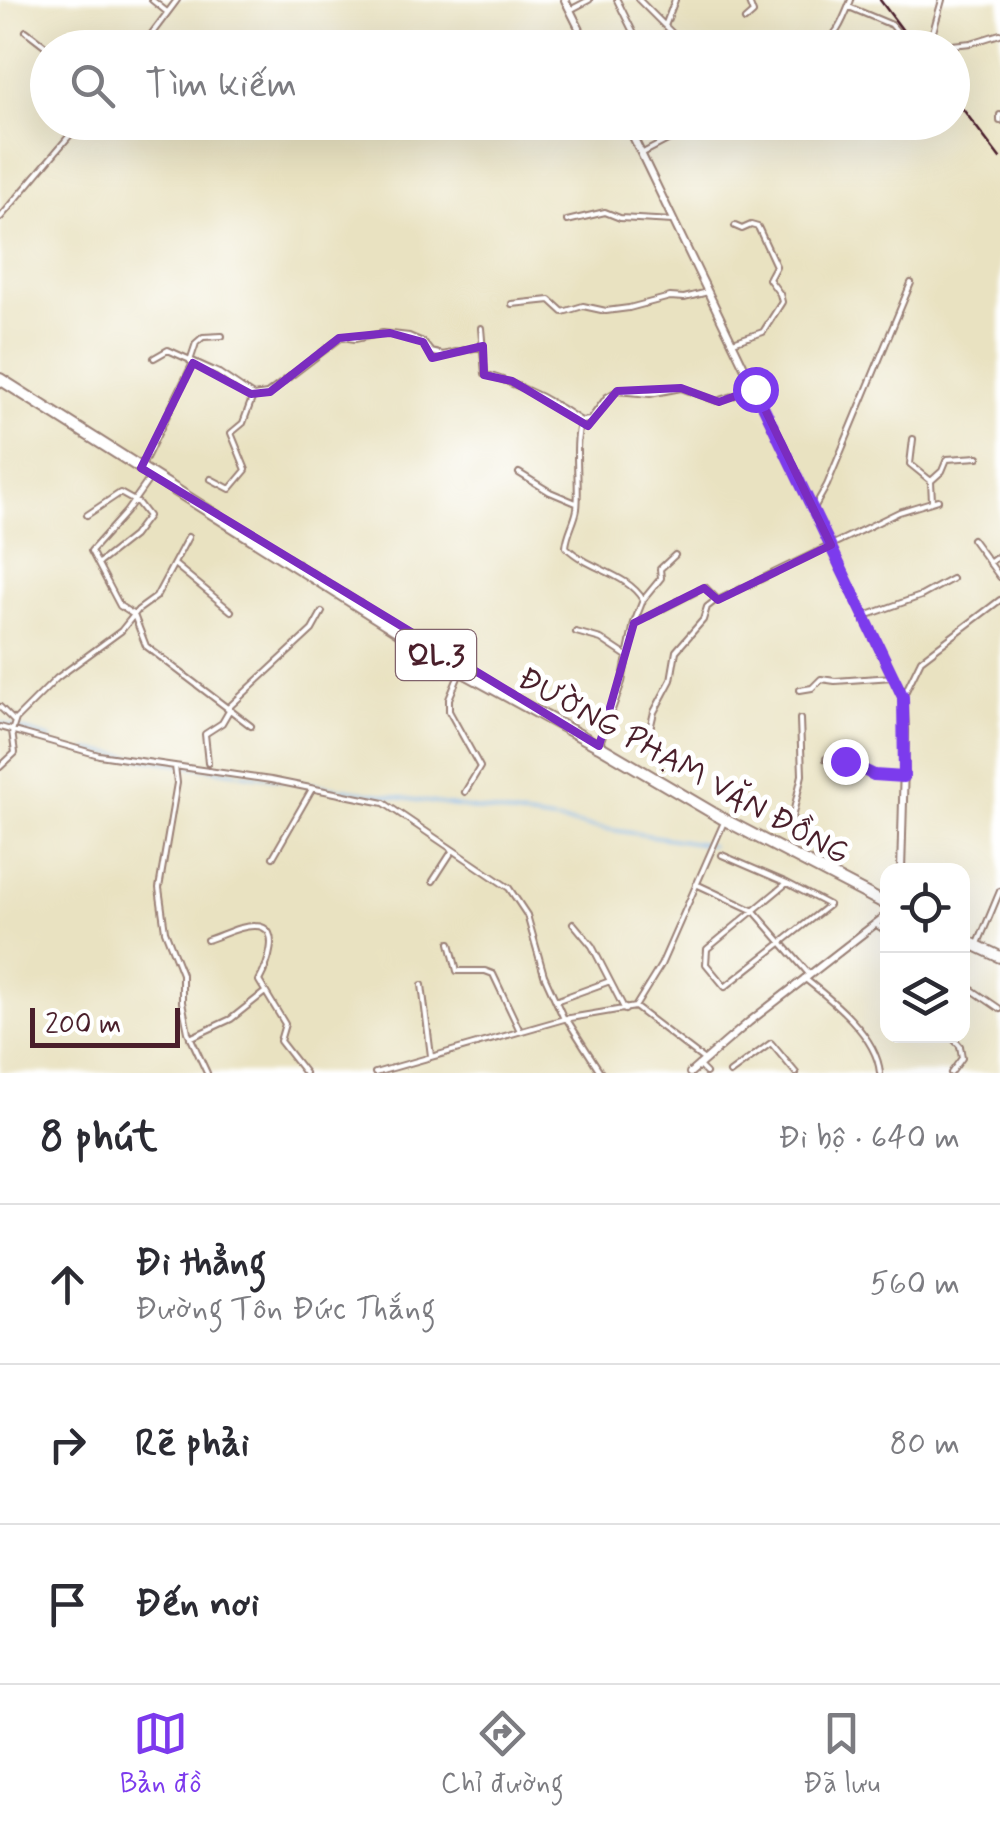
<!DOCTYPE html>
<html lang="vi">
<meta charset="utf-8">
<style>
body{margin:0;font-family:Mynerve,sans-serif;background:#f2f2f3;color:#2b2b33}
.controls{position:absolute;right:30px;bottom:30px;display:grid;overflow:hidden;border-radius:20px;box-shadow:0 10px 40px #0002}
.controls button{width:90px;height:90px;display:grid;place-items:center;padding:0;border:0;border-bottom:2px solid #e1e1e2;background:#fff;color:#2b2b33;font:50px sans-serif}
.scale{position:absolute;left:30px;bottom:25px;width:150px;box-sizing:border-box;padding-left:10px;border:5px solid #4a1f2b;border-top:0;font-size:28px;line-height:35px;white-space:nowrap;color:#4a1f2b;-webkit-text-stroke:8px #fff;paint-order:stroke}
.stop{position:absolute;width:30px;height:30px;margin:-22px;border:8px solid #7c3aed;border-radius:50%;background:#fff}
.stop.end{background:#7c3aed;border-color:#fff;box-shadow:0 2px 10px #0008}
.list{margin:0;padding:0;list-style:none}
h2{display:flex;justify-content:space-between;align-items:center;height:130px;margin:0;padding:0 40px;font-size:42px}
h2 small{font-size:32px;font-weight:400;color:#7c7c81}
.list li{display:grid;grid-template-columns:65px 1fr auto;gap:30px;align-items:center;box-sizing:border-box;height:160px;padding:0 40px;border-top:2px solid #e1e1e2}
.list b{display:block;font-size:38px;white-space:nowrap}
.list p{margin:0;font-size:32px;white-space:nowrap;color:#7c7c81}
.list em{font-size:32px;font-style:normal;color:#7c7c81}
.icon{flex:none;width:55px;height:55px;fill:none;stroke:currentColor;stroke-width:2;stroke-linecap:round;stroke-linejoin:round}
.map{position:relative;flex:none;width:1000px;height:1073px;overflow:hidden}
.search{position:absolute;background:#fff;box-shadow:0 10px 40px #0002;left:30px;right:30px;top:30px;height:110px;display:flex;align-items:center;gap:25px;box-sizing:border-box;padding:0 35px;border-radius:55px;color:#7c7c81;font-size:38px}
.sheet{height:610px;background:#fff}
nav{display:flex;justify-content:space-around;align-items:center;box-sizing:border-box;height:140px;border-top:2px solid #e1e1e2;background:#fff;font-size:28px;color:#7c7c81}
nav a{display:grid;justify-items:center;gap:5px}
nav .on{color:#7c3aed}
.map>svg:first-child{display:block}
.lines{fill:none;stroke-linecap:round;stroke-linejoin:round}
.stream{stroke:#7db6ed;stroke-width:2.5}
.street-tunnel{stroke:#c9bba3;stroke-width:4;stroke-dasharray:4 2;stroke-linecap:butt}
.street-casing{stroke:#9a8076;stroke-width:8}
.secondary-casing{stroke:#9a8076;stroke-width:10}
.highway-casing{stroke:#9a8076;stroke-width:14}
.street{stroke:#fff;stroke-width:4}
.secondary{stroke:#fff;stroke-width:6}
.highway{stroke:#fff;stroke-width:10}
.rail{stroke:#4a1f2b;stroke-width:2.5}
.route{stroke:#7c3aed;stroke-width:12}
.marked{fill:none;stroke:#7b2cbf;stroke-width:8;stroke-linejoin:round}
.labels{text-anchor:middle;stroke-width:10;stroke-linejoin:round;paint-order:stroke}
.shield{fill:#fff;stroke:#80626b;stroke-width:2.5}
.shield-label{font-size:30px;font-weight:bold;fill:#4a1f2b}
.street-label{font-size:32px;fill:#4a1f2b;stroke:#fff}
</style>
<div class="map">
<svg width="1000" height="1073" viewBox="0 0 1000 1073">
<rect width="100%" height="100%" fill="#fff"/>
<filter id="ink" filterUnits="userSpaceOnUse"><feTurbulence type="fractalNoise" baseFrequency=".01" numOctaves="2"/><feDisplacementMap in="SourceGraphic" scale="20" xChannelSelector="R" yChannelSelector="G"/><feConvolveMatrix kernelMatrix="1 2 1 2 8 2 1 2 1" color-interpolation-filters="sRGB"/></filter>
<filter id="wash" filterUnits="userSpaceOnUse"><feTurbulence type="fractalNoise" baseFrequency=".0048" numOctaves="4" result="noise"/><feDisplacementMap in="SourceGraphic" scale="40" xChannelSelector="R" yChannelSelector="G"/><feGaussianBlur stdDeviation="2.25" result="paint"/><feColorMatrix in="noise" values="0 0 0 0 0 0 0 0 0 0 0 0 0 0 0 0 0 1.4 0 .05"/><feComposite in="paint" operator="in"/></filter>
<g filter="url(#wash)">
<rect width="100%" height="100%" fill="#e9e2c1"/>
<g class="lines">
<path class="stream" d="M0,723L51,739
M87,750L711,845
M883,926L888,929"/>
</g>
</g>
<g filter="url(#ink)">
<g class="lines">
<path class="street-tunnel" d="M784,836L792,818"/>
<g class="street-casing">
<path id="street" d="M152,0L167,12
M617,0L641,48
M639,0L687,48
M849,7L892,25L911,48
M570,10L589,0
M745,20L753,13L748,0
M665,26L675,0
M26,31L48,48
M833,37L848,48
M929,46L942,0
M65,48H76
M141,48L177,0
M815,48C835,43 844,18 851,0
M923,48L971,43L1000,34
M1000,115V121
M641,154L702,122
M0,218L81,122
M567,221L605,212L620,218L673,221
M512,304L550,300L563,312L583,306L606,311L629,308L670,297L684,298L708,292
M481,328L485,374C521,385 550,399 581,421
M733,342L763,332L782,302L780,294L769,279L776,266L758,227L751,225L742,229L735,226
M154,358L168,350L219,373L253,396L267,394L342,337L355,339L383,333L409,336L423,342L431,352L443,355L483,346
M190,361L196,343L203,337L222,336
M913,439L910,464L931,481
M141,468L193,363
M519,473L550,492L576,503
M150,478L126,512L91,551L120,606L134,615L146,646L251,726
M211,479L230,489L246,470L231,433L243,423L253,396
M932,501L931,481L942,471L947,459L978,457
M814,508L827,485L911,283
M87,515L120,493L138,503L148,516L133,536L100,562
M972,539L1000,577
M989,563L1000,555
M174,564L231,611
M643,600L661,578L660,569L675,555
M865,616L921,596L952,579
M635,623L705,587L718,600L899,512L938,500
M576,632L601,639L628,657
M459,675L449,699V711L480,767L465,792
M800,690L812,688L821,679L835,681L893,677
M903,697L921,660L1000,600
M0,707L14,721
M227,709L312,630L322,612
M0,727L99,755L271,780L384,803L509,888L527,915L544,975L564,1019
M649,733L654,712L671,680L676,651L703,620L707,607L716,600
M599,746L622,682L634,623L643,600C627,573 589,570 566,547C567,533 575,522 577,509C580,484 573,443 581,421L590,420L607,397L617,391L650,394L681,388L717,401L755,389
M826,759L845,761L875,775L902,777
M208,763L205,734L222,723L229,711
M175,766L177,783L159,888L165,931L182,974V1002L188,1032L207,1073
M0,767L15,753L12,731L16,719L57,678L121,631L138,610L156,597L188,537
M792,818L802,775L800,719
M722,855L787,883L829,905L725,987L706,964L707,949L787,883
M273,857L312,789
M433,881L453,850
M696,884L754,911L809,974
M573,923L592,946L625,1010
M875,924L888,932
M207,940C221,936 240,925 255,926C284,926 266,968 259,981L285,1024L280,1041L305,1073
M450,943L457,971H485L493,974L520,1031
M977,946L1000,891
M804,978C832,1000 877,1036 880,1073
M962,983L1000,1009
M422,985L431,1056
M558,1000L610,981
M635,1007L703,1059
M566,1018L601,1073
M190,1038L231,1019L265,992
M698,1065L706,1073
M375,1073L564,1019L635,1007L661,965L724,822
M730,1073L771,1043L796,1073
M951,1073L962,1058L960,1046L951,1036"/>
</g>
<g class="secondary-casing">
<path id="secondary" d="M565,0L589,48
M626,122L903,697L905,730L901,871
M690,1073L749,1022L888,914"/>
</g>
<g class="highway-casing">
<path id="highway" d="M0,379L460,670L599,746L725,820L888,905
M962,939L1000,957"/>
</g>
<use href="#street" class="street"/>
<use href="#secondary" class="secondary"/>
<use href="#highway" class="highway"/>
<path class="rail" d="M880,0L916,48
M952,95L1000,158"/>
</g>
</g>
<g class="lines" filter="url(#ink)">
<path class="route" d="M755,389L903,697L904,777L874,775L845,761"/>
</g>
<path class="marked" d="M390,333L423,342L432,358L483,346L484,375L512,381L588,426L617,391L681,388L719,402L755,389L831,545L718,600L704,588L634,623L599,746L141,468L193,363L251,394L270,392L339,338Z"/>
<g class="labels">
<rect class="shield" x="396" y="630" width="80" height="50" rx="8"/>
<g class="shield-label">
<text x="436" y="665">QL.3</text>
</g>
<g class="street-label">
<text transform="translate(684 765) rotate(29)" y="11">ĐƯỜNG PHẠM VĂN ĐỒNG</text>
</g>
</g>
</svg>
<div class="controls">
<button><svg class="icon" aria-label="locate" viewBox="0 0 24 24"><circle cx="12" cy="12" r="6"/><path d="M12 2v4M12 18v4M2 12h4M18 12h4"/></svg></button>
<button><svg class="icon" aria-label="layers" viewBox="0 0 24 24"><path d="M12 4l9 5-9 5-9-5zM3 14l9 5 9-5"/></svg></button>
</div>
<div class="scale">200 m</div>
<div class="stop" style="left:755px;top:389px"></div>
<div class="stop end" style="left:845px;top:761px"></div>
<div class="search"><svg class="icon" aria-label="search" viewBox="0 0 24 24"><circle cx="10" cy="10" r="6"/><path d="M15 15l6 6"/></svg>Tìm kiếm</div>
</div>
<section class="sheet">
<h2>8 phút<small>Đi bộ · 640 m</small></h2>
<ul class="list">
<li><svg class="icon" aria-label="ahead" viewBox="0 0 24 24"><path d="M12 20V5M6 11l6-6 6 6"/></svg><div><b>Đi thẳng</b><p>Đường Tôn Đức Thắng</p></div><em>560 m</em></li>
<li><svg class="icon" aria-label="right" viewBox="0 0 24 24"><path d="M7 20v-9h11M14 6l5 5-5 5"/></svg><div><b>Rẽ phải</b></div><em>80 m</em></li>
<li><svg class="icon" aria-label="arrive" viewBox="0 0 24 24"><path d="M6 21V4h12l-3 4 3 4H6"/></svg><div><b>Đến nơi</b></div></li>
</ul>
</section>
<nav>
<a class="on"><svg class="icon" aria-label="map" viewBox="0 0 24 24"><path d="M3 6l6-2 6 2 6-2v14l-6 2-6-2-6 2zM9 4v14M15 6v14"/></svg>Bản đồ</a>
<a><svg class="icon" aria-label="directions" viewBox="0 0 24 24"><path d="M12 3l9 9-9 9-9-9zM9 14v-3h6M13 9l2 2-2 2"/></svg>Chỉ đường</a>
<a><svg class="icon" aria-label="saved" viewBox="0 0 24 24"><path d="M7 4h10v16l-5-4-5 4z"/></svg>Đã lưu</a>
</nav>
